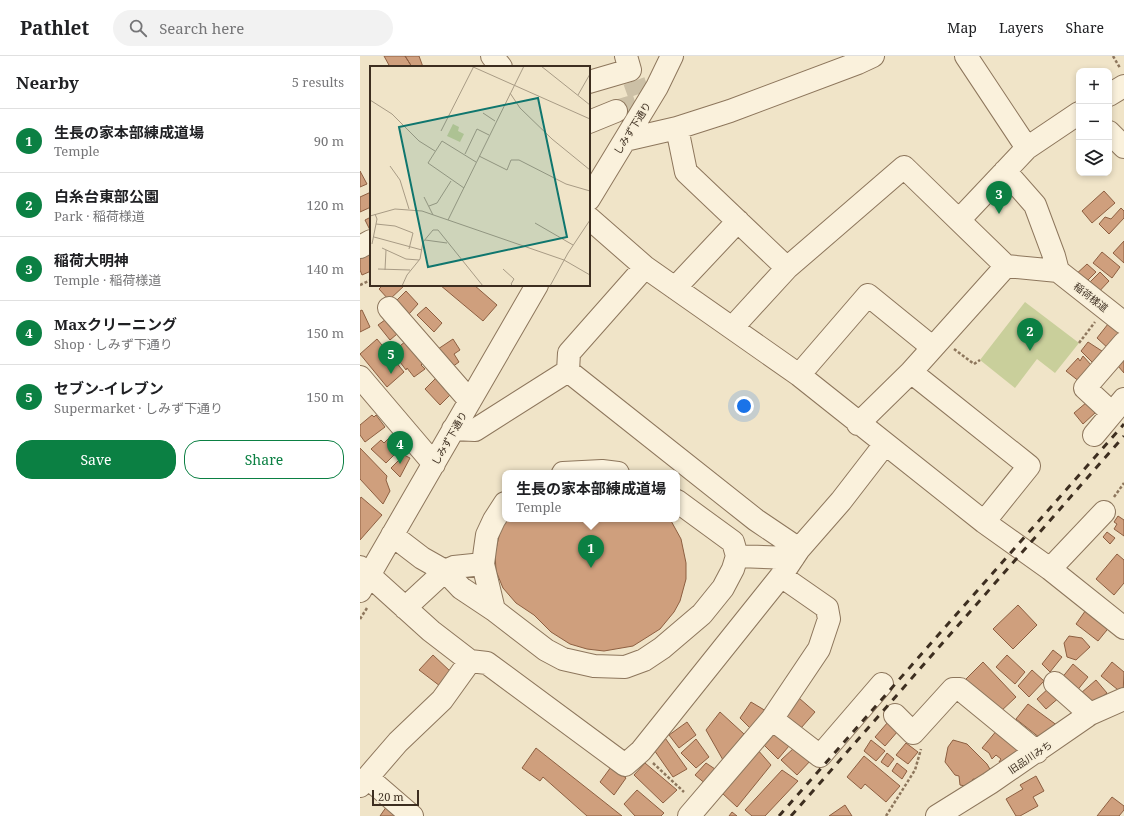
<!DOCTYPE html>
<meta charset="utf-8">
<style>
body{margin:0;font-family:"Noto Serif","Noto Sans JP",serif;background:#f2f2f2;color:#202124}
.controls{position:absolute;right:12px;top:12px;display:grid;overflow:hidden;border-radius:8px;box-shadow:0 2px 6px #0003}
.controls button{width:36px;height:36px;display:grid;place-items:center;padding:0;border:0;border-bottom:1px solid #e0e0e0;background:#fff;color:#202124;font:20px sans-serif}
.scale{position:absolute;left:12px;bottom:10px;width:47px;box-sizing:border-box;padding-left:4px;border:2px solid #3d2e20;border-top:0;font-size:11px;line-height:14px;white-space:nowrap;color:#3d2e20;-webkit-text-stroke:3px #f7eed8;paint-order:stroke}
.you{position:absolute;left:384px;top:350px;width:14px;height:14px;margin:-10px;border:3px solid #fff;border-radius:50%;background:#1a73e8;box-shadow:0 0 0 6px #1a73e833}
.badge{display:grid;place-items:center;width:26px;height:26px;border-radius:50%;background:#0b8043;color:#fff;font-size:13px;font-weight:700}
.pin{position:absolute;translate:-50% -33px;filter:drop-shadow(0 1px 2px #0008)}
.pin::after{content:'';position:absolute;top:21px;width:14px;height:12px;background:inherit;clip-path:polygon(0 0,100% 0,50% 100%)}
.popup{position:absolute;left:142px;top:414px;width:178px;height:52px;box-sizing:border-box;display:grid;place-content:center;border-radius:8px;background:#fff;filter:drop-shadow(0 1px 3px #0005);font-size:13px;white-space:nowrap;color:#757577}
.popup b{font-size:15px;color:#202124}
.popup::after{content:'';position:absolute;left:50%;top:100%;margin-left:-8px;border:8px solid transparent;border-top-color:#fff}
.list{margin:0;padding:0;list-style:none}
h2{display:flex;justify-content:space-between;align-items:center;height:52px;margin:0;padding:0 16px;font-size:17px}
h2 small{font-size:13px;font-weight:400;color:#757577}
.list li{display:grid;grid-template-columns:26px 1fr auto;gap:12px;align-items:center;box-sizing:border-box;height:64px;padding:0 16px;border-top:1px solid #e0e0e0}
.list b{display:block;font-size:15px;white-space:nowrap}
.list p{margin:0;font-size:13px;white-space:nowrap;color:#757577}
.list em{font-size:13px;font-style:normal;color:#757577}
.actions{display:flex;gap:8px;padding:12px 16px}
.actions a{flex:1;padding:9px 0;border:1px solid #0b8043;border-radius:16px;text-align:center;font-size:14px;color:#0b8043}
.actions .main{background:#0b8043;color:#fff}
.icon{flex:none;width:22px;height:22px;fill:none;stroke:currentColor;stroke-width:2;stroke-linecap:round;stroke-linejoin:round}
.map{position:relative;flex:none;width:764px;height:760px;overflow:hidden}
header{display:flex;align-items:center;gap:24px;box-sizing:border-box;height:56px;padding:0 20px;background:#fff;border-bottom:1px solid #e0e0e0}
header strong{font-size:19px}
nav{display:flex;gap:22px;margin-inline-start:auto;font-size:14px}
.search{width:280px;height:36px;background:#f2f2f2;display:flex;align-items:center;gap:10px;box-sizing:border-box;padding:0 14px;border-radius:22px;color:#757577;font-size:15px}
main{display:flex}
aside{flex:1;background:#fff}
.map>svg:first-child{display:block}
.green{fill:#c9cf9b}
.building{fill:#cf9f7d;stroke:#8d5f41}
.lines{fill:none;stroke-linecap:round;stroke-linejoin:round}
.minor-tunnel{stroke:#ccc0a6;stroke-width:22;stroke-dasharray:22 11;stroke-linecap:butt}
.minor-casing{stroke:#8d765c;stroke-width:24}
.path{stroke:#8d765c;stroke-width:2.5;stroke-dasharray:3 2;stroke-linecap:butt}
.minor{stroke:#faf1dc;stroke-width:22}
.rail{stroke:#3d2e20;stroke-width:3;stroke-dasharray:7 7;stroke-linecap:butt}
.labels{text-anchor:middle;stroke-width:3;stroke-linejoin:round;paint-order:stroke}
.street-label{font-size:10px;fill:#3d2e20;stroke:#f7eed8}
.inset-road{fill:none;stroke:#a89b85;stroke-width:1}
.view{fill:#0f766e;fill-opacity:0.15;stroke:#0f766e;stroke-width:2}
.inset-edge{fill:none;stroke:#3d2e20;stroke-width:2}
</style>
<header>
<strong>Pathlet</strong>
<div class="search"><svg class="icon" aria-label="search" viewBox="0 0 24 24"><circle cx="10" cy="10" r="6"/><path d="M15 15l6 6"/></svg>Search here</div>
<nav><a>Map</a><a>Layers</a><a>Share</a></nav>
</header>
<main>
<aside>
<h2>Nearby<small>5 results</small></h2>
<ul class="list">
<li><span class="badge">1</span><div><b>生長の家本部練成道場</b><p>Temple</p></div><em>90 m</em></li>
<li><span class="badge">2</span><div><b>白糸台東部公園</b><p>Park · 稲荷様道</p></div><em>120 m</em></li>
<li><span class="badge">3</span><div><b>稲荷大明神</b><p>Temple · 稲荷様道</p></div><em>140 m</em></li>
<li><span class="badge">4</span><div><b>Maxクリーニング</b><p>Shop · しみず下通り</p></div><em>150 m</em></li>
<li><span class="badge">5</span><div><b>セブン-イレブン</b><p>Supermarket · しみず下通り</p></div><em>150 m</em></li>
</ul>
<div class="actions"><a class="main">Save</a><a>Share</a></div>
</aside>
<div class="map">
<svg width="764" height="760" viewBox="0 0 764 760">
<rect width="100%" height="100%" fill="#f0e4c8"/>
<path class="green" d="M665,246L719,287L695,317L677,303L655,332L620,304Z"/>
<path class="building" d="M24,0H45L52,11H30Z
M45,0H59L63,11H52Z
M0,115L7,128L0,131Z
M744,135L755,147L732,167L722,155Z
M11,136V151L0,156V141Z
M761,152L764,155V162L749,178L739,168L745,161L751,163Z
M11,161V176L5,164Z
M764,185V207L753,197Z
M11,196V215L2,219L0,214V201Z
M742,196L760,211L752,222L733,207Z
M727,208L736,216L722,230L713,221Z
M740,216L749,225L735,240L725,231Z
M23,229H45L29,244L19,233Z
M80,229H114L137,249L123,265Z
M46,235L58,248L49,258L36,245Z
M66,251L82,267L74,276L57,259Z
M2,254L10,271L0,276V255Z
M29,261L37,278L30,284L18,269Z
M748,268L764,273L750,294L737,282Z
M17,283L44,316L27,331L0,298Z
M93,283L100,294L94,298L99,306L92,311L75,295Z
M47,284L64,306L61,309L65,313L54,321L47,312L46,314L40,306V304L34,295Z
M728,286L745,297L735,309L721,295Z
M723,300L732,310L720,326L706,315L718,302L720,305Z
M764,302V317L758,310Z
M79,319L95,334L80,349L65,333Z
M727,346L736,356L723,368L714,357Z
M12,359L14,361L16,359L25,371L5,386L0,379V369Z
M34,377L45,388L26,407L11,393L21,384L24,387Z
M0,392L27,420L26,424L30,435L23,448L0,423Z
M44,399L50,402L40,421L31,412Z
M1,441L22,459L0,484V443Z
M758,460L764,464V480L754,473L757,468L754,466Z
M147,463H310L321,483L326,507V523L320,545L314,556L300,573L273,590L244,595L227,593L210,588L191,576L174,559L156,547L143,532L136,515L135,497L140,476Z
M747,476L755,482L750,488L743,481Z
M757,498L764,504V527L754,539L736,523Z
M658,549L677,569L653,593L633,573Z
M728,551L751,569L738,585L716,568Z
M709,580L722,582L730,591L716,604L707,601L704,587Z
M693,594L702,601L690,616L682,608Z
M73,599L91,616L80,630L59,614Z
M647,599L665,616L655,628L636,611Z
M623,606L656,641L639,657L606,623Z
M752,606L764,616L763,638L741,620Z
M713,608L728,621L716,636L701,623Z
M672,614L684,625L669,641L658,630Z
M736,624L747,637L731,650L721,637Z
M691,630L701,640L686,653L677,643Z
M439,642L455,656L441,672L424,658Z
M391,646L406,655L392,674L380,662Z
M668,648L698,670L680,682L656,663Z
M360,656L384,678L363,704L346,674Z
M327,666L336,679L319,692L309,679Z
M528,666L538,675L525,690L515,681Z
M638,673L659,691L645,709L639,706L641,703L636,699L632,703L629,697L622,692Z
M415,676L429,690L418,703L402,687Z
M303,679L327,713L313,721L292,691Z
M336,683L349,701L336,712L321,697Z
M511,684L525,695L516,705L504,695Z
M593,684L607,688L627,708L631,715L620,724L613,723L610,731L600,729L599,720L595,719L585,706L588,691Z
M546,687L558,696L548,708L536,699Z
M435,691L452,703L437,719L421,704Z
M176,692L262,760H227L183,721L180,725L162,712Z
M397,693L411,709L377,751L362,737Z
M527,697L534,703L528,711L521,706Z
M504,700L540,730L526,746L505,728L501,733L487,721Z
M285,707L317,734L303,747L274,719Z
M346,707L358,715L347,729L335,719Z
M537,707L547,715L542,723L532,715Z
M251,711L266,722L254,739L240,726Z
M422,714L438,725L405,760H392L385,754Z
M676,720L684,735L673,741L678,750L660,760H656L646,743L663,733L660,729Z
M277,734L304,757L301,760H275L264,748Z
M752,741L764,750V754L759,760H737Z
M29,747L37,760H20Z
M485,749L492,760H469Z
M372,756L377,760H369Z"/>
<g class="lines">
<path class="minor-tunnel" d="M256,55L276,49L280,42L274,25"/>
<g class="minor-casing">
<path id="minor" d="M132,0L141,11
M606,0L667,92
M229,26L270,14L266,0
M749,39L764,30
M229,66L256,55
M317,72L326,116L427,212
M749,76L764,91
M265,84L317,72L370,55L498,7L513,0
M645,115L675,149L694,200L698,215
M229,143L297,31L312,0
M229,162L285,211L439,319L624,466L690,513L764,572
M599,164L667,92L719,57
M0,191L11,185
M285,211L209,297L208,315L396,464L439,493
M698,215L764,267
M315,232L378,165
M29,252L110,345
M372,272L427,212L544,111L646,210
M551,316L669,410L624,466
M439,319L508,239L572,291
M0,321L74,408
M752,357L725,332L764,287
M498,368L551,316L646,210L698,215
M93,373L115,374L208,315
M734,379L764,343
M203,417L242,415L258,417
M145,447L134,464L127,479L125,493L123,508L134,554L186,594L203,603L234,610L265,611L284,604L302,592L342,558L363,532L373,513L377,500L373,486L317,445
M32,479L62,502L85,515L101,532L134,554
M377,500L433,502
M0,511L71,575L110,605L127,607L265,709L281,695L421,520L439,493L481,445L525,388
M690,513L744,456
M0,535L177,229
M45,552L85,515L94,511L123,508
M695,627L730,658
M535,659L553,677L593,633H600L677,696
M412,663L460,700L522,628
M8,722L52,760
M0,730L38,686L82,644L110,605
M329,760L412,663L459,593L469,563L467,552L421,520
M577,760L630,727L730,658L764,643"/>
</g>
<path class="path" d="M753,0L760,12
M0,229L11,224
M719,287L735,266
M594,293L614,308L620,304
M754,441L764,427
M0,563L7,552
M293,707L324,736
M526,760L555,714L561,693"/>
<use href="#minor" class="minor"/>
<path class="rail" d="M419,760L764,368
M431,760L764,380"/>
</g>
<g class="labels">
<g class="street-label">
<text transform="translate(272 72) rotate(-58)" y="4">しみず下通り</text>
<text transform="translate(731 241) rotate(38)" y="4">稲荷様道</text>
<text transform="translate(89 382) rotate(-60)" y="4">しみず下通り</text>
<text transform="translate(670 701) rotate(-34)" y="4">旧品川みち</text>
</g>
</g>
<g transform="translate(10 10)">
<rect width="220" height="220" fill="#f0e4c8"/>
<path d="M83,58L89,61L88,65L94,68L90,76L77,70Z" fill="#c9cf9b"/>
<path class="inset-road" d="M101,0L220,53M171,0L220,39M140,27L150,42L182,73L220,104M208,29L220,8M0,34L22,48L49,75L65,85M113,47L125,55M71,65L104,0M95,88L107,63L119,69M109,90L137,104L141,94H149L196,118L220,125M20,100L30,114L39,143M94,122L58,97L72,75L106,96M54,131L63,149M59,140L67,137L81,115M0,150L25,143L52,145L194,194L220,209M78,154L154,0M165,157L203,179M6,158L25,160L43,167L39,183M4,171L52,184M55,174L77,177M2,178L7,153L5,148M12,182L36,193L49,194M8,203L40,204M133,203L144,213L141,218L143,220M15,204L16,184M32,220L37,209L50,193L53,176L63,164H68L113,220M180,220L198,187L220,154"/>
<path class="view" d="M168,32L197,171L58,201L29,61Z"/>
<rect width="220" height="220" class="inset-edge"/>
</g>
</svg>
<div class="controls">
<button>+</button>
<button>−</button>
<button><svg class="icon" aria-label="layers" viewBox="0 0 24 24"><path d="M12 4l9 5-9 5-9-5zM3 14l9 5 9-5"/></svg></button>
</div>
<div class="scale">20 m</div>
<div class="you"></div>
<div class="pin badge" style="left:231px;top:512px">1</div>
<div class="popup"><b>生長の家本部練成道場</b>Temple</div>
<div class="pin badge" style="left:670px;top:295px">2</div>
<div class="pin badge" style="left:639px;top:158px">3</div>
<div class="pin badge" style="left:40px;top:408px">4</div>
<div class="pin badge" style="left:31px;top:318px">5</div>
</div>
</main>
